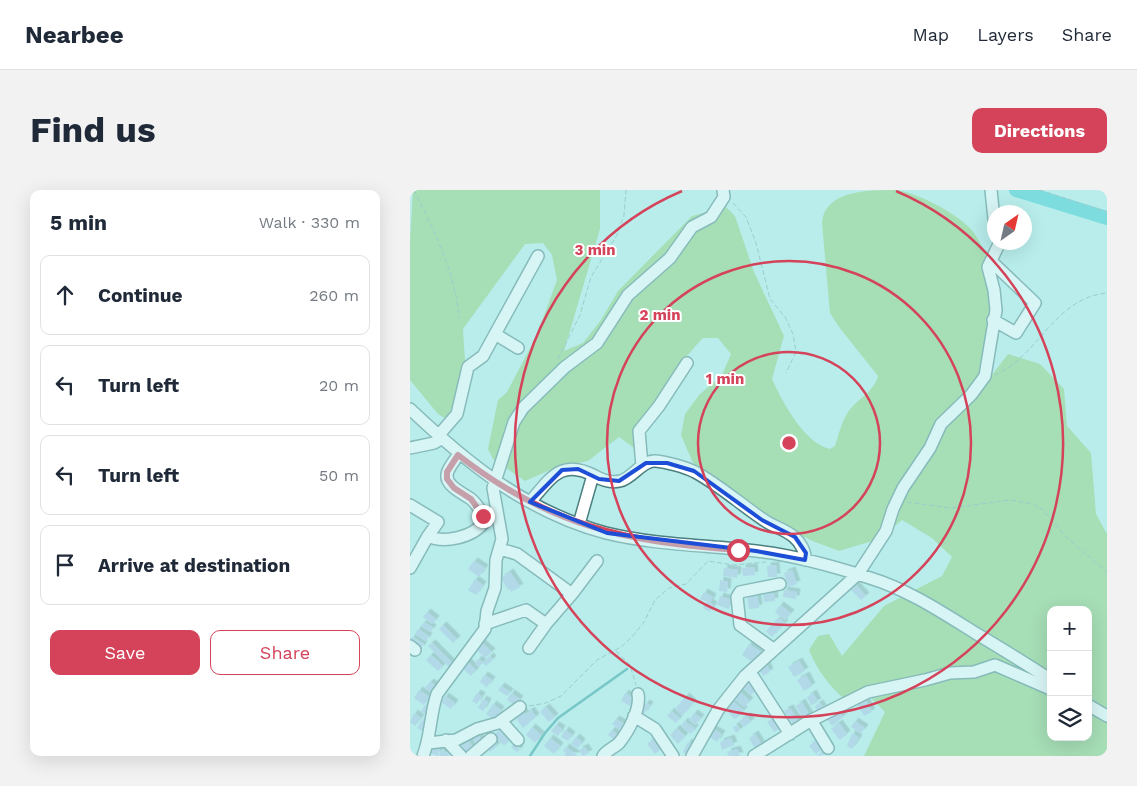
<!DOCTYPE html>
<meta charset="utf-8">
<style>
body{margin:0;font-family:"Work Sans",sans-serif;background:#f2f2f3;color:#1f2937}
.controls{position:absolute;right:15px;bottom:15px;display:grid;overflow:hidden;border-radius:10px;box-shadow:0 5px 20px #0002}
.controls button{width:45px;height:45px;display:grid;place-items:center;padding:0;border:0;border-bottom:1px solid #e0e1e3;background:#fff;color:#1f2937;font:25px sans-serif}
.compass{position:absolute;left:577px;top:15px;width:45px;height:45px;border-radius:50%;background:#fff;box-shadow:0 5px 20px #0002;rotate:34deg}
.stop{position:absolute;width:15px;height:15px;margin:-11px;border:4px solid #d44359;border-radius:50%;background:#fff}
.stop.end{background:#d44359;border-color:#fff;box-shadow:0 1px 5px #0008}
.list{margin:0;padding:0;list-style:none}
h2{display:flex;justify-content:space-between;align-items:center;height:65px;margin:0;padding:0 20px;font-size:21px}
h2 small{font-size:16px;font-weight:400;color:#747a83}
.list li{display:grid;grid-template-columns:32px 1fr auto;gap:15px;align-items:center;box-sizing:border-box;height:80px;margin:0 10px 10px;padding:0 10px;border:1px solid #e0e1e3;border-radius:10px}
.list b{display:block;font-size:19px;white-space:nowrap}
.list em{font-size:16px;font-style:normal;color:#747a83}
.actions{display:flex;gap:10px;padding:15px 20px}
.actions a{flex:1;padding:11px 0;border:1px solid #d44359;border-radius:10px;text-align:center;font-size:18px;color:#d44359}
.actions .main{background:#d44359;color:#fff}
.icon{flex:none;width:28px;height:28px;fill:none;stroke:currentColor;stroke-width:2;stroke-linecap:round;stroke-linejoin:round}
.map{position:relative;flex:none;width:697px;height:566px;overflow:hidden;border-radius:10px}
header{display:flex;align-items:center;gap:30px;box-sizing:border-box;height:70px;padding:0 25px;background:#fff;border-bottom:1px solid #e0e1e3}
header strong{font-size:24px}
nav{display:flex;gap:28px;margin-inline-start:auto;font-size:18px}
.intro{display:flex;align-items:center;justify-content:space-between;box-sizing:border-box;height:120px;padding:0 30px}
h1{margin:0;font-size:35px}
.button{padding:12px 22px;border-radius:10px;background:#d44359;color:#fff;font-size:18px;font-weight:700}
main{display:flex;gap:30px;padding:0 30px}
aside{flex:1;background:#fff;border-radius:10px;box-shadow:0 5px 20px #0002}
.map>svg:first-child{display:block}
.green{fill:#91cc73;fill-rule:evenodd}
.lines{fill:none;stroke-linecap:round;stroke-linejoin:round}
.stream{stroke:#2a9999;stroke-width:2.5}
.river{stroke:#36cbcc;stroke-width:14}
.building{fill:#a9c1e2;filter:url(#shadow)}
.minor-casing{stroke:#4c7f7f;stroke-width:14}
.path{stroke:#7ba4a3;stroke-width:1;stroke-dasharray:5 2.5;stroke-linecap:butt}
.minor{stroke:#fff;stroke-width:11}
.route{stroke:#d44359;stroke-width:6}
.marked{fill:none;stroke:#1d4ed8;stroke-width:4;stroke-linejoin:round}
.ring{fill:none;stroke:#d44359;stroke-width:2.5}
.centre{fill:#d44359;stroke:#fff;stroke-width:2.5}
.ring-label{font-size:15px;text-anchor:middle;font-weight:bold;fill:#d44359;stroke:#fff;stroke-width:4;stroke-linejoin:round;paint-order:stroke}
</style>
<header>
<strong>Nearbee</strong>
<nav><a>Map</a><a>Layers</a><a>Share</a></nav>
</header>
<div class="intro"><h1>Find us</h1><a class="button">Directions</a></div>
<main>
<aside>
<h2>5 min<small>Walk · 330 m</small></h2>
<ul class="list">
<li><svg class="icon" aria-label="ahead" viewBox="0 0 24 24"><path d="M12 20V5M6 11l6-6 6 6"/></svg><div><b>Continue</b></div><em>260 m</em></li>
<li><svg class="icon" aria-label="left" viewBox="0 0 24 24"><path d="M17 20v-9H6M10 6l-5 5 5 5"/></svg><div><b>Turn left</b></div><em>20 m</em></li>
<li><svg class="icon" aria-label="left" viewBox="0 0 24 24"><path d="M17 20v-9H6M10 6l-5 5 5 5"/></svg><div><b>Turn left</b></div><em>50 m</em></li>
<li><svg class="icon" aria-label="arrive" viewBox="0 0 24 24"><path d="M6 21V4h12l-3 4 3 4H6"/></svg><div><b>Arrive at destination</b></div></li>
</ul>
<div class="actions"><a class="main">Save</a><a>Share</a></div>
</aside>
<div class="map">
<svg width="697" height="566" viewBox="0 0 697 566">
<defs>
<filter id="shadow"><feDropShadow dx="3.5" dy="-3.5" stdDeviation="0" flood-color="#0004"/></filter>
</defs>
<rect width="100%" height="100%" fill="#b8edec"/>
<path class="green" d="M3,0H190V39L154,161L173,153L191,130L208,101L282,26L316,17L325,26L344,82L374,146L362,189C372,211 394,253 420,259L425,256C429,244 431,233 438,222C448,208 463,203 468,186L429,137L420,123L412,33C415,0 458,0 486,0C508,3 544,22 560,38C572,51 580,76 584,94C586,106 571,170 568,187L582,185L598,164L630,174L654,199L657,236L681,263L686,324L697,344V566H454L475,522L456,503L436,511C419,495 408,482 399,460L408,446L419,444L432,466L474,416L532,386L542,367L522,348L492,330L469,349L429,361L400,350L345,319L283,273L271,245L275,224L289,205L312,185L321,164L308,148H293C262,180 242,218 224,258L209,247L178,271L147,277L115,291L83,269L78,259L88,210L97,202L126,147L147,90L142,65L133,53L115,54L53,139L56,188L36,229L28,224L0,190V51ZM641,420H678V547H641Z"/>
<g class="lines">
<path class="stream" d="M120,566L135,543L148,528L217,479"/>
<path class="river" d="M606,0L697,28"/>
</g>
<path class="building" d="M64,371L75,378L69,387L58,379Z
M366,375L367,387H358L357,376Z
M344,377L345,385L333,386L332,378Z
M314,378L328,380L327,388L313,386Z
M382,380L387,394L378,397L374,383Z
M100,382L110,397L101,402L100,399L98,400L91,388Z
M65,389L73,395L66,405L58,400Z
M310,390L318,392L317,402L309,401Z
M446,395L456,406L451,410L441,400Z
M374,400L387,402L386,409L373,407Z
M294,402L303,407L300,413L304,415L300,422L293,418L297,412L290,409Z
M347,403L349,418L339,419L337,405Z
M364,403L365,411L354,412L353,404Z
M310,406L322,410L319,419L307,415Z
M370,415L381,423L375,430L365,422Z
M17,422L26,429L22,434L13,427Z
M369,427L375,433L362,447L356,441Z
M14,432L23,438L20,442L11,436Z
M33,435L47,449L43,453L29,439Z
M8,439L19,446L16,451L5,444Z
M2,447L14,454L11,459L0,451Z
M71,452L82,462L75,468L65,458Z
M22,453L43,474L39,477L18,456Z
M339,454L351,462L344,473L332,465Z
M21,465L33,476L28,481L16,470Z
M80,466L83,469L76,476L73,473Z
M68,469L73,472L69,477L65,474Z
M57,471L66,480L61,486L51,477Z
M389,471L395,481L384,487L378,477Z
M356,473L360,482L353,486L348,478Z
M74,485L82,490L77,497L70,492Z
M396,485L402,496L394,501L387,490Z
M340,488L348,500L340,505L332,494Z
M20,492L28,497L24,504L15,498Z
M91,496L100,502L97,506L88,500Z
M9,500L20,507L14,515L4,508Z
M329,501L340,511L334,517L323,508Z
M67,503L72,506L67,514L62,511Z
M101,503L110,509L105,516L97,510Z
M215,503L226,510L222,517L211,511Z
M403,503L408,512L401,515L397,507Z
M35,506L45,513L41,519L31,512Z
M276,506L283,513L272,526L265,519Z
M73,509L78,512L73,521L68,518Z
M455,509L462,522L454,526L447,514Z
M321,510L334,520L327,528L324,529L315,518Z
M392,512L400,526L394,530L386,516Z
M236,513L240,515L234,524L230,522Z
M410,513L413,518L407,521L405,516Z
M16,514L20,517L15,524L11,521Z
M83,514L91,520L84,530L76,524Z
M136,517L145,527L139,532L130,522Z
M380,518L390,534L385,537L374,521Z
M121,520L126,527L121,531L116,524Z
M427,520L433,527L422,536L416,528Z
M113,521L121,531L113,538L105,527Z
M261,521L270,528L266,533L257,526Z
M4,523L11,528L5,536L0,532Z
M284,523L291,528L285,535L279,530Z
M337,526L341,532L334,537L329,531Z
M14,528L20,533L17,544L7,538Z
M363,528L370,538L364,542L357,532Z
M206,529L214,534L210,540L202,534Z
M274,531L285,538L281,544L271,536Z
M445,531L455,538L451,543L441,537Z
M429,533L437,544L430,550L421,539Z
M146,535L152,539L148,546L141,541Z
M327,535L330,540L326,543L323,537Z
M122,537L131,545L125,553L116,545Z
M267,538L275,546L268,554L260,545Z
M90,539L100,550L94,556L84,545Z
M303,539L312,544L307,552L298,546Z
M155,540L162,545L158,551L151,547Z
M202,540L209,546L206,551L198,545Z
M442,543L449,548L442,559L437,556Z
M345,544L352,555L345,559L339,548Z
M68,545L73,553L68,556L63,548Z
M166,547L172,552L168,558L161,554Z
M140,548L150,556L144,564L134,556Z
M321,548L324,555L312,560L310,552Z
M243,549L251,559L245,564L237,554Z
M58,550L63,558L56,562L51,555Z
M84,551L87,556L80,562L76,557Z
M405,551L411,560L406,564L399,556Z
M278,552L283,555L277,564L273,562Z
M104,554L110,560L107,562L101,557Z
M22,557L30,560L28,566L20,563Z
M156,557L167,565L166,566H154L156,563L153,561Z
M175,557L179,563L173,566L169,560Z
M327,559L330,566H319L317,562Z
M31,560L40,564L39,566H29Z
M413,560L418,564L407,566Z"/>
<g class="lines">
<g class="minor-casing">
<path id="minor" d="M581,0L584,29
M581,71L625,113L606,143L583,130
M85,144L108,158
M0,219C58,274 117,322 196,343C245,355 296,355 346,361C385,365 423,376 460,388C499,400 533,423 567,444C592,459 617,474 641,490
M28,246L47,224L58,177L73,166L128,66
M0,258L24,253L31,249
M232,276L229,241L249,216L277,173
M120,312C141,288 151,268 185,286C192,290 201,293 210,291C223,288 232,270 245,271C257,272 275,277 285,282C309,295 329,313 351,328C361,336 375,339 384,347C390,352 396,362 395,370
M0,315L28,332L18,346
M169,334L183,285
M0,378L18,346C34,354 64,347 74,332C72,323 68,315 61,309C53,303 32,295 38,281C40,276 45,270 48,265
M162,404L187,371
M75,434L116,420L136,434L162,404L107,364L90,359
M0,456L5,460
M119,458L136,434
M363,459L330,435L327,407L330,402L370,394
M340,482L380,544
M678,515L697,526
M224,526L245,539L263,566
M401,530L418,558
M91,531L108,550
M36,550L51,566
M18,553L46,550L67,539L88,533L110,517
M13,566C21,546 20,524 27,504L75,439L77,421L85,398L86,370L92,349L83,298L104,232L113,218L155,177L187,153L218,105L260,68L282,37L301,27L314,7L313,0
M61,566L81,549
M193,566C197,560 204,558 209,553C218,542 231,519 228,504
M282,566L308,520L335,486L448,384L476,341L483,319L493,298L520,258L531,234L561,205L575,186L586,120L584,100L578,77L590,52
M344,566L398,532L458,502L515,490L540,483L564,482L585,475L638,498L641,495"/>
</g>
<path class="path" d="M4,0C23,39 46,84 49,128
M630,0L697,22
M323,13L336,27L346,53L360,109L375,127L383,144L386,162L376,183
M148,169L170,125L181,87L207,45L214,25L216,0
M585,185C629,166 644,108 697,103
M497,312L541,318L600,310L623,314L632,319L657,348L697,382
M206,461L220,475L226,495
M119,516L136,513L151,506L187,470L211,457L222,447L234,432L245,410L259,398L276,394L298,371L324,375L356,372"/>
<use href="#minor" class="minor"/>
</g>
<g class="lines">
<path class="route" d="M73,326L61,309L44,298L37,289V282L48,265C139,336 216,352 328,360"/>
</g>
<path d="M0 0H697V566H0ZM236,273H257L284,281L352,330L385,347L396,363L395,370L346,361L197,343L120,312L152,280L168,279L189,289L209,291Z" fill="#b8edec" fill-opacity=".55" fill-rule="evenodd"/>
<path class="marked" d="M236,273H257L284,281L352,330L385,347L396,363L395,370L346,361L197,343L120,312L152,280L168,279L189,289L209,291Z"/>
<g class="ring">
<circle cx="379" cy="253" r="91"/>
<circle cx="379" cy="253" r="182"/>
<path d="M486 1A274 274 0 1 1 272 1"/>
</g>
<circle cx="379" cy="253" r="8" class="centre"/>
<g class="ring-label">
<text x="185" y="65">3 min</text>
<text x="250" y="130">2 min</text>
<text x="315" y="194">1 min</text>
</g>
</svg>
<div class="controls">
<button>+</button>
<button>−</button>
<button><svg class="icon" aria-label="layers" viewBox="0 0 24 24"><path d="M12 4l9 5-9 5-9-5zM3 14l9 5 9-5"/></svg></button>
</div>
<svg class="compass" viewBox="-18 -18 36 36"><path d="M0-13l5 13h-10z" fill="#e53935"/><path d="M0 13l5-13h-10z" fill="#747a83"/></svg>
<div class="stop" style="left:328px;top:360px"></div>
<div class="stop end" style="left:73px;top:326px"></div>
</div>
</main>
